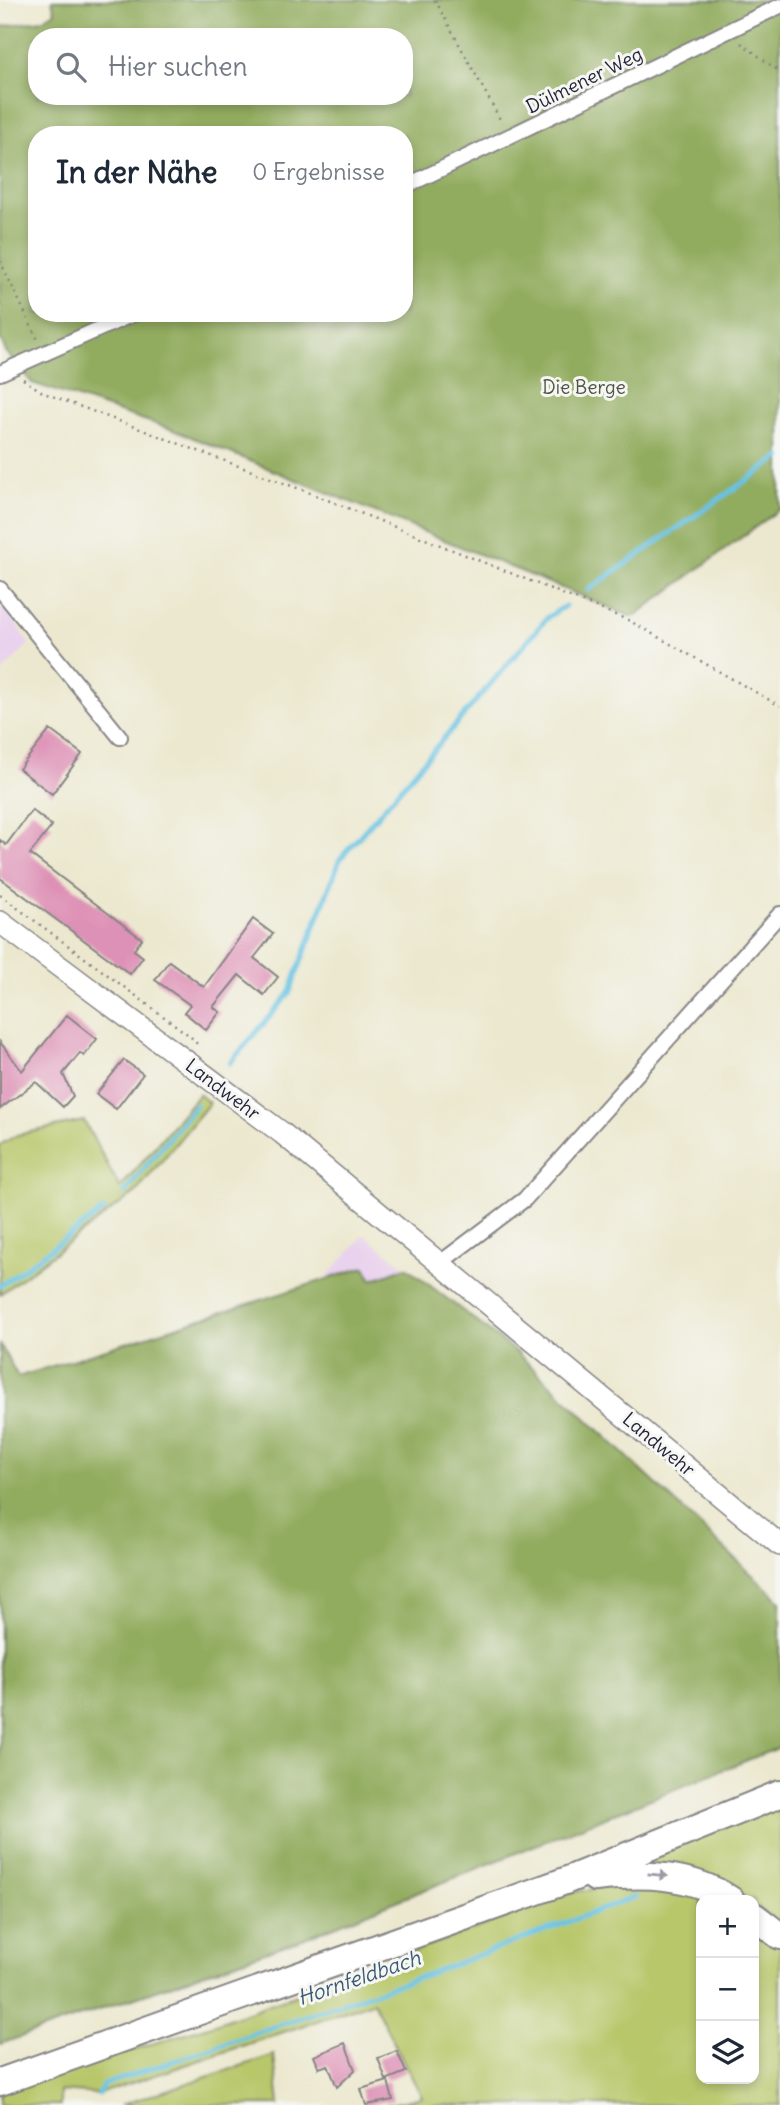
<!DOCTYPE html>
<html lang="de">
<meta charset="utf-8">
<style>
body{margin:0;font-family:Delius,sans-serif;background:#f6f6f7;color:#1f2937}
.controls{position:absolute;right:21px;bottom:21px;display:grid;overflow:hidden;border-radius:14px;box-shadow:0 4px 10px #0003}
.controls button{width:63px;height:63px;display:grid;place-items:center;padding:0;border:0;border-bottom:2px solid #e0e1e3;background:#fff;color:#1f2937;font:35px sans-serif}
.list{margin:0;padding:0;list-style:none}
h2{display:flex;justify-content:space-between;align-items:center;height:91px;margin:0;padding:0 28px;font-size:30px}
h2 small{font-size:23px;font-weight:400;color:#747a83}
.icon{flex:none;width:38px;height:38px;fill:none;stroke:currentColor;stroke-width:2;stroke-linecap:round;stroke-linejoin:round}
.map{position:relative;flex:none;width:780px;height:2105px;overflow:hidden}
.search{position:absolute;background:#fff;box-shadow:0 4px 10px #0003;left:28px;top:28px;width:385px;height:77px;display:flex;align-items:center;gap:18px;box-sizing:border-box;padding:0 24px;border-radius:28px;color:#747a83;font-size:26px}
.panel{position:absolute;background:#fff;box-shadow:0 4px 10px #0003;left:28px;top:126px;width:385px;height:196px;border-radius:28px}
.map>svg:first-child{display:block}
.built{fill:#e9d2ed}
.green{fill:#b8c76a;stroke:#6d7452;stroke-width:2}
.forest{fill:#92ac5e;stroke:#5a674c;stroke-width:2;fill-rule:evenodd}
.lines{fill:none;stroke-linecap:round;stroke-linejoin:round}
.stream{stroke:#66c3e4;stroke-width:5}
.building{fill:#de91b6}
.street-casing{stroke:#878585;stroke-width:18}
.secondary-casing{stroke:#878585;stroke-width:24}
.highway-casing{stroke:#878585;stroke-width:30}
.path{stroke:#878585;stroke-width:2.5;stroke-dasharray:2 5;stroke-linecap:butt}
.street{stroke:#fff;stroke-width:14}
.secondary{stroke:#fff;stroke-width:21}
.highway{stroke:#fff;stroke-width:26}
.oneway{fill:#9c9ca7}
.labels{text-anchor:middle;stroke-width:6;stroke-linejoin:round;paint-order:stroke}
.street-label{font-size:19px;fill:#22223b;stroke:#f6f6f2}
.park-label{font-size:19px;fill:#4f5449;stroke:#f6f6f2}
.water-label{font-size:21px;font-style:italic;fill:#3a5a76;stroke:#f6f6f2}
</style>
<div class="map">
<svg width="780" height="2105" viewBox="0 0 780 2105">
<rect width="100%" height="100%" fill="#f6f6f2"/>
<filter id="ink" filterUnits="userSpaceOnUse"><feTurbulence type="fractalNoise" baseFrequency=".0143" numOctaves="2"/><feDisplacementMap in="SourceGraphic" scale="14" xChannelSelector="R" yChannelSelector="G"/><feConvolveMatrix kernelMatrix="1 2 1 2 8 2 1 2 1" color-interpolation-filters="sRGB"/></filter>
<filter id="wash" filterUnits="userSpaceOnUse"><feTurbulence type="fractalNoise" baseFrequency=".00686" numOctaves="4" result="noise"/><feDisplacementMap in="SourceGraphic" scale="28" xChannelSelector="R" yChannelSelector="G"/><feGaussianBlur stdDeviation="1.57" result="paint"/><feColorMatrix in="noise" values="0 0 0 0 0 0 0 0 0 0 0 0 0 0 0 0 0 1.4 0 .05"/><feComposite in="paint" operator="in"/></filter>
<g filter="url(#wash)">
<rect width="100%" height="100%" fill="#ece8cf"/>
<path class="built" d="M0,600L29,644L0,674Z
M364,1235L406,1267L371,1280L365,1267L323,1281Z"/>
<path class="green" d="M199,1094L209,1103L207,1106L136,1192L0,1294V1145L17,1135L84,1121L120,1188Z
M780,1804V1925L754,1905V1900L638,1861Z
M634,1883L716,1900H701V2079H754V1924L780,1945V2105H387L422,2097L373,2002L99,2094L60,2091V2105H0V2092L221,2022L574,1892Z
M274,2055L279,2105H121Z"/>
<path class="forest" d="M52,0H780V509L633,617L174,430L32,383L6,352L0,337V27L42,20L55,12ZM37,37H404V96H37ZM37,135H404V313H37Z
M365,1267L372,1280L406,1267L516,1352L780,1601V1747L297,1941L0,2044V1344L18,1377Z"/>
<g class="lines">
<path class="stream" d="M588,590L780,457
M230,1063L289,994L340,859L548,617L565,606
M124,1193L196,1105
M0,1286L104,1210
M99,2094L103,2085L431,1973L635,1897"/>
</g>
<g id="blocks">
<path class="building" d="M50,730L82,754L52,794L19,769Z
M32,810L52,826L30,854L142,939L134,950L143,957L130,974L0,878V840L6,845Z
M253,919L273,934L254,958L278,977L264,995L239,975L213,1007L220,1012L206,1030L184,1012L190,1005L155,980L169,961L204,987Z
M67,1015L97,1039L84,1056L80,1053L63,1074L73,1096L63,1107L36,1082L0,1109V1042L22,1071Z
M124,1060L143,1074L116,1109L96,1094Z
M345,2043L355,2070L337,2087L328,2065L319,2068L314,2056Z
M397,2051L406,2072L386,2080L378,2058Z
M388,2081L393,2100L366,2105L361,2089Z"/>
</g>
</g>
<g filter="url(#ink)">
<use href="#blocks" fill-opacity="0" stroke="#878585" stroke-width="2"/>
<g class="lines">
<g class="street-casing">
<path id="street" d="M404,187L780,6
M0,373L135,313
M0,589L120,737
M440,1263L525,1199L780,914"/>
</g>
<g class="secondary-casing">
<path id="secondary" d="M0,922L282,1133L780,1545"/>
</g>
<g class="highway-casing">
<path id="highway" d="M595,1878C642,1873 690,1873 731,1900
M754,1916L780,1936
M0,2082L565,1881L780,1794"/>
</g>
<path class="path" d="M435,0L502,123
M741,43L780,72
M0,261L38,340
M23,379L44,393L305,491L628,620L780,706
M0,895L190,1036L198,1045"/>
<use href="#street" class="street"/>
<use href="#secondary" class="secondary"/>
<use href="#highway" class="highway"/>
</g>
<defs><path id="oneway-solid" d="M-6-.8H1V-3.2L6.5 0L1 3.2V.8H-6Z" transform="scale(1.75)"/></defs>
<use class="oneway" href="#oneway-solid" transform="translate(658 1875) rotate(6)"/>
</g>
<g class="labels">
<g class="street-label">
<text transform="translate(584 80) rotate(-26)" y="7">Dülmener Weg</text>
<text transform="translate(223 1089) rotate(37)" y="7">Landwehr</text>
<text transform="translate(659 1444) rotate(40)" y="7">Landwehr</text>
</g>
<g class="park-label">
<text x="584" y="394">Die Berge</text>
</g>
<g class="water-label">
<text transform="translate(359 1978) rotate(-19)" y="7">Hornfeldbach</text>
</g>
</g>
</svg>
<div class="controls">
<button>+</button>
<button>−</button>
<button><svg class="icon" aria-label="layers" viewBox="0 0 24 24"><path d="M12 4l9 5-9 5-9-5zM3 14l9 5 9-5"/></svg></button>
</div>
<div class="search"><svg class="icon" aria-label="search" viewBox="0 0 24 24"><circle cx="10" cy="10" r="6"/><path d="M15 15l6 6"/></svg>Hier suchen</div>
<section class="panel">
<h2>In der Nähe<small>0 Ergebnisse</small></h2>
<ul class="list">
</ul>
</section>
</div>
